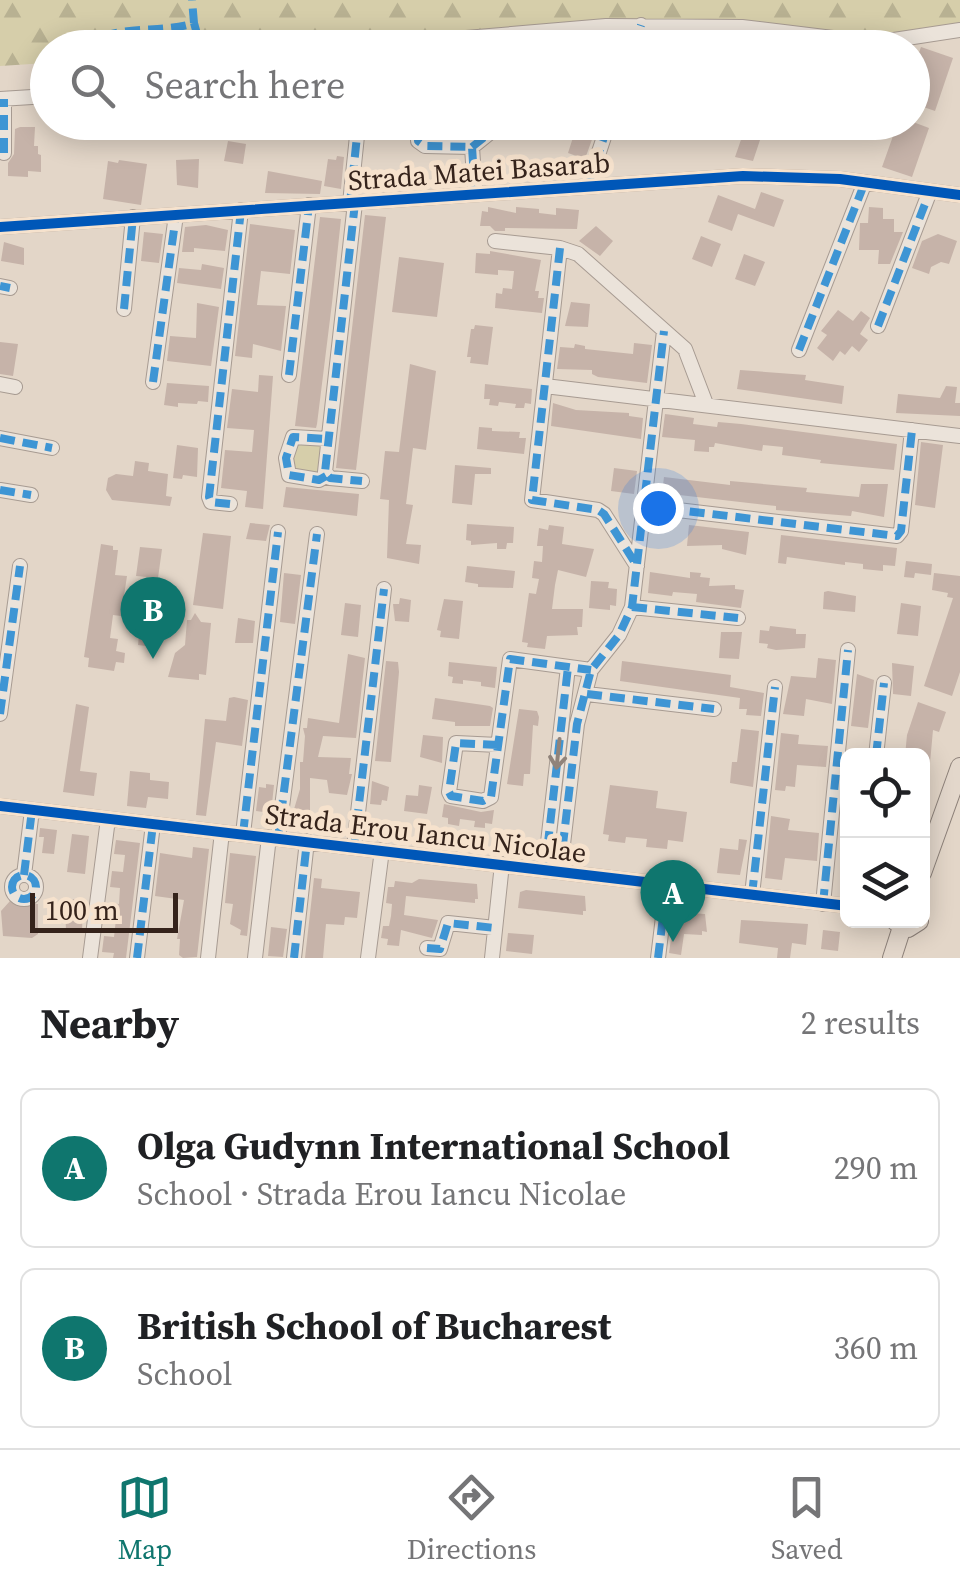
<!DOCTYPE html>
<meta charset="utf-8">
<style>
body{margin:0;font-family:"Source Serif 4",serif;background:#f6f6f6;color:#202124}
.controls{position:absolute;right:30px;bottom:30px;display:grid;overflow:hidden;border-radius:15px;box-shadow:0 5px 25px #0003}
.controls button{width:90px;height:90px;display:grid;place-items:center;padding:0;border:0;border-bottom:2px solid #e0e0e0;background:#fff;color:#202124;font:50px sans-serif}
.scale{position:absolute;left:30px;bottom:25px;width:148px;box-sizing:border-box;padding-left:10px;border:5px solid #35231b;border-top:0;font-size:28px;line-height:35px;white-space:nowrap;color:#35231b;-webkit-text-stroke:8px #f6e2cd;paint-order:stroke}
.you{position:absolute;left:658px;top:508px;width:35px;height:35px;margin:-25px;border:8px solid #fff;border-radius:50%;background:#1a73e8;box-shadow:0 0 0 15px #1a73e833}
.badge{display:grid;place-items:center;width:65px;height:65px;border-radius:50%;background:#0f766e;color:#fff;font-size:32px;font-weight:700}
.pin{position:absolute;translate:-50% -82px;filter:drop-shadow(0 2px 5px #0008)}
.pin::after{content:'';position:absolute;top:52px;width:35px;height:30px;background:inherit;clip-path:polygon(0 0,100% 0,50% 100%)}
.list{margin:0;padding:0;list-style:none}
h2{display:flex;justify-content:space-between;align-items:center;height:130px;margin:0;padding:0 40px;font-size:42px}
h2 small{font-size:32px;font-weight:400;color:#757577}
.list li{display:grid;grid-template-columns:65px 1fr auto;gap:30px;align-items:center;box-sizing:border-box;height:160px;margin:0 20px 20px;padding:0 20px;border:2px solid #e0e0e0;border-radius:15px}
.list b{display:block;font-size:38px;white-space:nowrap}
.list p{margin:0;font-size:32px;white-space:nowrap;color:#757577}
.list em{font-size:32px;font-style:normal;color:#757577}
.icon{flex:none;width:55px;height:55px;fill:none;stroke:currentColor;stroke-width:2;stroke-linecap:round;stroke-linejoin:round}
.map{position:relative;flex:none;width:960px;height:958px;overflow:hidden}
.search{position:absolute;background:#fff;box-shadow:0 5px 25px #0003;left:30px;right:30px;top:30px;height:110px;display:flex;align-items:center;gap:25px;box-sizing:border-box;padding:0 35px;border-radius:55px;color:#757577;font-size:38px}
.sheet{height:490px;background:#fff}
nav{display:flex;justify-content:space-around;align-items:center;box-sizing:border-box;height:140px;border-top:2px solid #e0e0e0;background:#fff;font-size:28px;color:#757577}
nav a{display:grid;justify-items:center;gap:5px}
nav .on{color:#0f766e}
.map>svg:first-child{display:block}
.forest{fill:url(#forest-firs)}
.green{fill:#d6ceaa}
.building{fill:#c6b3a9}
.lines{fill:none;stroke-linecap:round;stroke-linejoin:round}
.minor-casing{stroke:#a79b92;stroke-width:16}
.major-casing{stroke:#8d8179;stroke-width:20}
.minor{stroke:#ebe3da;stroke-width:14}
.major{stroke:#e3d7cb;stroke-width:18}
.quiet{stroke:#3e95d4;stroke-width:8;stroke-dasharray:15 8;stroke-linecap:butt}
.cycleway-casing{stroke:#f6e2cd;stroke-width:16}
.cycleway{stroke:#0057b8;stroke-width:10}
.oneway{stroke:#90837a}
.labels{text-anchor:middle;stroke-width:10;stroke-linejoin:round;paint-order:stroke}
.street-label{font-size:28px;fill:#35231b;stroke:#f6e2cd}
</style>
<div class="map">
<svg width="960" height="958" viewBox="0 0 960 958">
<defs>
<pattern id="forest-firs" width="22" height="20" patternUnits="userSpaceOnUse" patternTransform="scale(2.5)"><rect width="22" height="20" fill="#d6ceaa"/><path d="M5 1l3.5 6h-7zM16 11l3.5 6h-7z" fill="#b8b192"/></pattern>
</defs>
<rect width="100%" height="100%" fill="#e3d6c8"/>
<path class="forest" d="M0,0H960V30L919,39L606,26L280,47L48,48L47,63L0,66Z"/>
<path class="green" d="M295,443L322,445L319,474L292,471Z"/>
<path class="building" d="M921,47L953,58L935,111L912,103V73Z
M898,122H913L929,128L912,177L882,167Z
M577,125L595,131L585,159L568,153Z
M20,127H35L34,146H38V154L41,155V172L28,171V177L8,176V163L14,154L15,129Z
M743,134L760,140L753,161L735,157Z
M228,141L246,144L243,164L224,161Z
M337,156L344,157L341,189L324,186L328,159L336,160Z
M199,159L198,188L177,185L176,160Z
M119,160L147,164L141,205L103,199L108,161L118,163Z
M268,171L322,181L320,194L265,193Z
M761,192L784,200L774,227L738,214L732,231L708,222L718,195L755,209Z
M488,207L516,213V207L539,209V213L556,215V208L579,210L577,229L505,228V231H495L490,226H480L482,211L488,212Z
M869,207L883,208V219H894V232H903L890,264H878L879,250H859L860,223H868Z
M365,215L386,217L356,470L336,468Z
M320,217L341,219L332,303L317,424L316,428L295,426Z
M250,224L295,230L290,274L261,271L257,305L286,306L281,351L253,344L252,358L235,356Z
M206,225L228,230L225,251L194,248V252H182L185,227Z
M596,226L613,241L600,256L579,241Z
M144,232L163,234L159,263L141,261Z
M938,234L957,241L949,264L941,262L931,267L929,274L912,268L922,241Z
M701,236L721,244L712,267L692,259Z
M4,242L24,248V265L1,261Z
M490,251L541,260L535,291H539L538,298H544L542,313L495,308L496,293L502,294L503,288L512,289L514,271L498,270V275L475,273L476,253L490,254Z
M744,254L765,262L755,286L735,279Z
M399,257L444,263L437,317L392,312Z
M202,264L224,268L221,289L177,283L179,268L201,270Z
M571,302L590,304L588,327L565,326Z
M197,303L219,307L211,366L167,361L170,336L196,338Z
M838,310L853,321L861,311L870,318L860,334L868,340L859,352L852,346L845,355L840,351L833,361L817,348L827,335L821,331Z
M475,325L493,327L488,365L470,363L471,357H467L471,329H474Z
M0,342L18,344L13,376L0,374Z
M634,343L652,345L647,383L598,377L592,374V370L557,369L560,347L574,348L575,344L585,346V349L633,354Z
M410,364L436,371L426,450L413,448L406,504L413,505L406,544L421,545L419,564L387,558L389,500L380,499L385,451L399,452Z
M740,370L806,375L805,380L844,386L842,404L737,389Z
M259,375L273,376L263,509L245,507L247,491L221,488L225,450L252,452L254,430L227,428L232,389L258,392Z
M167,383L209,386L208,402L198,401L197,404L178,403V407L164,405Z
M485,384L532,389L531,404L525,403L524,408H515L516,404L499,402L498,406L489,405L490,399H484Z
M946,386L957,387L955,403H960V416L896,413L898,394L940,398Z
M553,403L576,410L629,413V416L643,418L641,439L551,426Z
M665,414L694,418L693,424L717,427L718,422L741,424L897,444L894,470L820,463L821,460L782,455L783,447L763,445L762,451L715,443L714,447H709V452L694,451L695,440L662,437Z
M479,427L492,428V431L520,432L519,438H526L524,454L477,449Z
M921,442L943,445L935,508L915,505Z
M177,445L198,448L197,477L183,475L182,479L173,478Z
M135,461L149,463L148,471L168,474L166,496L172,497L170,506L112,500L106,490L108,478L116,474L133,476Z
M455,465L491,468V474H475L472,505L452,503Z
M614,468L637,471L634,494L611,491Z
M664,477L730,485V481L807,488L806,492L859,497L861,484H888L884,517L852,511L851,516L776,510V506L662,493Z
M286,487L359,494L357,516L283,507Z
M250,523L270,525L266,541L246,539Z
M467,524L514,527L513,543H507L506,549H497V543L471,545V541L466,540Z
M549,525L564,527L562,544L594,549L586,577L558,570L555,585L552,609H583L582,627H577L578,635L547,636L545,649L527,647L528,643L522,642L529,593L536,594L539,579L532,578L534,561L542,562L543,546H537L539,528L548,530Z
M689,525L749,532L746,555L722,549V545L687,546Z
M203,533L231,536L223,609L193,605Z
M781,535L897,548L895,566L883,565V571L863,569V564L845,562V565L787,557L786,564L778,563Z
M101,544L113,546V550H118L115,575L127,576L121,616L113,615L110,638L118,639L116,651L125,653L124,663L116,662L114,671L88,667L89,658L84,657Z
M140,547L162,549L158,578L136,576Z
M906,561L932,564L931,575L915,573L914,578L904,577Z
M467,566L515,571L513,588L478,587V584L465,582Z
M650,572L690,578V572L701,573L700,577L710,578L709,586L735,585V589L744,590L741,608L696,602L697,594L673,592L672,596L648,593Z
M284,573L301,575L295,624L280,622Z
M934,573L960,576V672L952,696L924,686L953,598L947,597L948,593L932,590Z
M591,581L609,582L608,588L617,589L616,606L610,605V610L589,608Z
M828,591L856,596L855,612L823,609L824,592Z
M400,598L411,600L409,622L395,621L393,604H399Z
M444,599L463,601L459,639L440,637L441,631L437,630Z
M345,603L361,605L358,637L341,635Z
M901,603L921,606L918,636L897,634Z
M137,605L151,607L146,646L138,645L139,635L133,634Z
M195,613L201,622L211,623L206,675L199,674V680L168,677L175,653L185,645L187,620H191Z
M238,618L255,621L253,643H235Z
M770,626L796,629V634H806L805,648L776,650L767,648L768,644L759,643L760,630L769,631Z
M721,632H742L739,659L719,658Z
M348,654L365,658L356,738L323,736L318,757L351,758L349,774H352L347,795L329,793L327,780L310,778V815L308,818L292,816L300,789V762H303L305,736L303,728H307L308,718L339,723Z
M818,658L836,660L832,704L806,699L804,716L783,714L791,676L816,678Z
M386,661L398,662L399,672L391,762L375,761Z
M622,661L731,675L730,687L764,693L761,716L746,715L747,709H739L740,698L620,681Z
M449,662L497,667L495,688L481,686V682L463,680V684L452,683L453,677L448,676Z
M892,663L914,666L911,696L893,694Z
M857,674L874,680L868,728L851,726Z
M234,697L248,700L242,746L216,742L206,816L196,815L205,719L226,721L229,698Z
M435,698L490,706L493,708L490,726H455V722L432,719Z
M918,702L946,712L939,732L933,730L930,763L922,762V756H905L907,735Z
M76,704L89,707L80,771L97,773L94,796L63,792Z
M519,709L537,711L539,717L538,726L533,725L530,774H524L523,786L507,784Z
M741,729L759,731L753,787L730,783L732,762H737Z
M781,733L799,735L798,744L828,746L826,767L797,765L795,787L786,786L785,791L775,790Z
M423,735L443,737L442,763L420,757Z
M130,771L150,773V780L169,782L168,799L148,797L146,808L127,806Z
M372,781L389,787L387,801L382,800L381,805L370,804Z
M266,784L274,785L271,813L256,811L259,787L266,788Z
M419,785L432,787L427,814L404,811L406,795L418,796Z
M610,785L658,791L656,808L687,812L683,842L668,840L667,849L646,847L647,839L626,837L625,843L608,841L609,835L603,834Z
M444,804L481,812L494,810L492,824L485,823V828L474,827L475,821L460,819L459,826L448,824V818L442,817Z
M771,816L790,819L788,830L819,833L817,861L785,858L782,880L765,878Z
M40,828L57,830L54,854L42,853L44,837H39Z
M72,834L89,836L85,874L67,872Z
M739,839L747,840L740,875L717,873L720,848L738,850Z
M116,840L140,843L126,958H113L114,953L102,952L104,936L114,937L116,919L106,918L108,903L119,904L120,888L110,887L112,871L123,872L125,855L114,854Z
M193,847L209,849L197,957L183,958L179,955L180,939H177L184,900L155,896L160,853L192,858Z
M230,853L256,856L247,936L240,935L241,930L230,924L233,904L225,903Z
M314,878L322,879L321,888L360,892L357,918L345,917L344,925L326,924L323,958H305Z
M419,879L477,884L478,899H475V903L406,896L404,915L438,920L432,938L401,930L399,946L387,945L388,939L381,938L383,926H389L391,916L392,904L386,903L388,887H394L395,881L412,883Z
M526,890L585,896L586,911H583V915L518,908L520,892Z
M73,899L83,900L82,932L66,931L65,904H72Z
M10,901L38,904V934L32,938L3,936L1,911Z
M691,913L705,914L707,932L702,931V935L684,934L681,955L669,953L674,918L691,920Z
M741,920L808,924L806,945L792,943L790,958H777L778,948L739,943Z
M271,927L287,929L283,957L268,956Z
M823,930L840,932L838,951L821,949Z
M508,933L534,935L532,954L506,951Z"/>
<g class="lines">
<g class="minor-casing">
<path id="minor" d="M347,48L606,26L742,27L874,43L960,30
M634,48L641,25
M0,99L48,96
M418,129V141L425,146L472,147L475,193
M472,147L503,122
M4,153V99
M588,185L609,122
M350,203L357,136
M355,203L325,472L330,478L362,481
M0,227L743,176L840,179L960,195
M495,241L560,248L578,254L685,349L706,404
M560,248L532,500L598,510L604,514L637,566
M0,286L10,288
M124,309L133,217
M878,326L930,191
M799,350L865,182
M289,375L309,205
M153,382L176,215
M0,384L15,387
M545,386L960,436
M0,438L52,448
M326,476L319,480L289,475L286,458L293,437L328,439
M0,490L31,495
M230,504L211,502L209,497L241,210
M644,506L897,536L901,531L912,430
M632,607L738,618
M587,694L714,709
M0,714L20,566
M498,745L456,743L449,792L451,796L483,801L491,797L510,659L591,670
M876,756L884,683
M0,806L848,906
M243,834L278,532
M278,838L317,534
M354,847L384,589
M545,869L568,667
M560,870L577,724L591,670L619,635L632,607L664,331
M12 887a12 12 0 1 1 24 0a12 12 0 1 1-24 0Z
M24,875L32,810
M752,895L775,687
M823,904L848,650
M427,948L440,949L448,923L495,928
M90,958L108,819
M137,958L153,824
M208,958L222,832
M255,958L269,837
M294,958L307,841
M368,958L382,850
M492,958L502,864
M658,958L667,884"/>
</g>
<g class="major-casing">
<path id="major" d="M922,873L960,767
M895,921L908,928L919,921
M892,958L902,927"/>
</g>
<use href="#minor" class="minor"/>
<use href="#major" class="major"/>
<path class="quiet" d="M194,23L201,48
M83,48C114,22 158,35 194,23L192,0
M634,48L641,25
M418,129V141L425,146L472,147L475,193
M472,147L503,122
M4,153V99
M588,185L609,122
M350,203L357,136
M355,203L325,472L330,478L362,481
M560,248L532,500L598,510L604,514L637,566
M0,286L10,288
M124,309L133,217
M878,326L930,191
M799,350L865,182
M289,375L309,205
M153,382L176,215
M0,438L52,448
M326,476L319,480L289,475L286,458L293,437L328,439
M0,490L31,495
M230,504L211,502L209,497L241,210
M644,506L897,536L901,531L912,430
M632,607L738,618
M587,694L714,709
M0,714L20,566
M498,745L456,743L449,792L451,796L483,801L491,797L510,659L591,670
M876,756L884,683
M243,834L278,532
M278,838L317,534
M354,847L384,589
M545,869L568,667
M560,870L577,724L591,670L619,635L632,607L664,331
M12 887a12 12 0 1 1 24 0a12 12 0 1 1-24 0Z
M24,875L32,810
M752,895L775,687
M823,904L848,650
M427,948L440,949L448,923L495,928
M137,958L153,824
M294,958L307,841
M658,958L667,884"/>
<g class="cycleway-casing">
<path id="cycleway" d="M0,227L743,176L840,179L960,195
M0,806L848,906"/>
</g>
<use href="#cycleway" class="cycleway"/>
</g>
<defs><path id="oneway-shaft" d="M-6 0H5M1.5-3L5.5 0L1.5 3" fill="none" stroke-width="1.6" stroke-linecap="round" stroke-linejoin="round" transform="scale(2.5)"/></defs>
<use class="oneway" href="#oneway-shaft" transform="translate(558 754) rotate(96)"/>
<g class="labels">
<g class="street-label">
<text transform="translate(479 171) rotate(-4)" y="10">Strada Matei Basarab</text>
<text transform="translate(426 833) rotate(7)" y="10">Strada Erou Iancu Nicolae</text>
</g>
</g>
</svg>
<div class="controls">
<button><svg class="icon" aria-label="locate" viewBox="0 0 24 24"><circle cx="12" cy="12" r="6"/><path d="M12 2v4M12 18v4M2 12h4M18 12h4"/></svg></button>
<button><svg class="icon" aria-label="layers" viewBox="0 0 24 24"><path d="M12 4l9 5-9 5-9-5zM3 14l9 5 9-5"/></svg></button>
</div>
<div class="scale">100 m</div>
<div class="you"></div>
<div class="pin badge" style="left:673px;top:942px">A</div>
<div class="pin badge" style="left:153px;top:659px">B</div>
<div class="search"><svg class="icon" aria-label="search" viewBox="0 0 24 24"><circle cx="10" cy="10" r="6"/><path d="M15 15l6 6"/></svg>Search here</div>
</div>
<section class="sheet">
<h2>Nearby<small>2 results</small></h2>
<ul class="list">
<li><span class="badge">A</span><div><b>Olga Gudynn International School</b><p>School · Strada Erou Iancu Nicolae</p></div><em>290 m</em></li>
<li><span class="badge">B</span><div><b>British School of Bucharest</b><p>School</p></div><em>360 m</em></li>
</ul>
</section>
<nav>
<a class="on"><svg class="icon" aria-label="map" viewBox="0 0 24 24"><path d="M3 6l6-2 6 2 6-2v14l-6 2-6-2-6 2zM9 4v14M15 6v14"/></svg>Map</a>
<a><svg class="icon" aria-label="directions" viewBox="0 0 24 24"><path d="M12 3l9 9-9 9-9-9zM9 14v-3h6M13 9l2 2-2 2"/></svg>Directions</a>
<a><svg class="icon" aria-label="saved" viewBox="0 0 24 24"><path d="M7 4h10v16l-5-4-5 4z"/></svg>Saved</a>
</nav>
